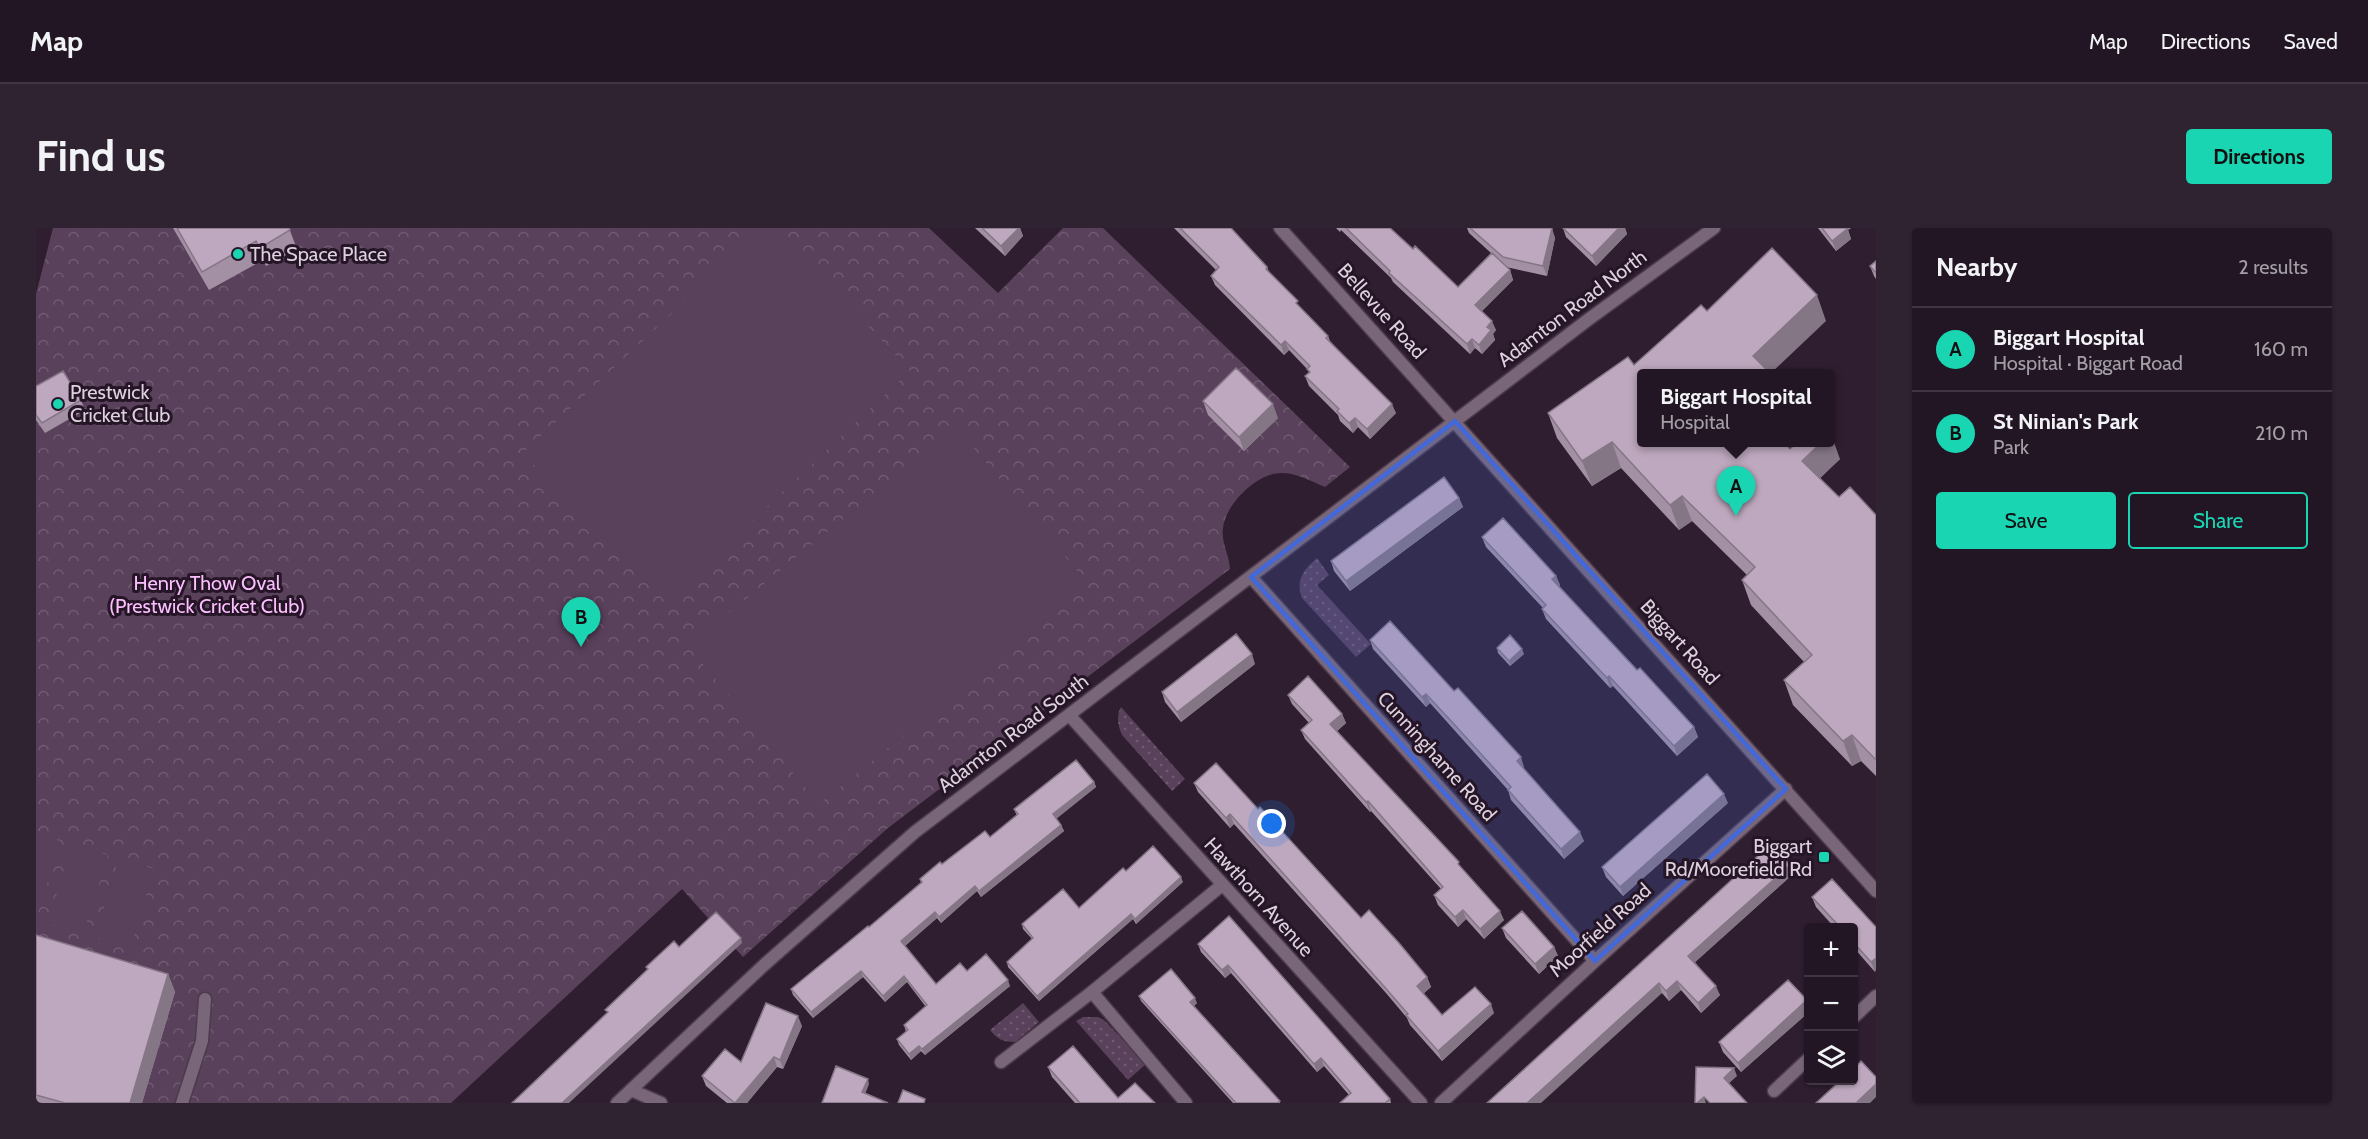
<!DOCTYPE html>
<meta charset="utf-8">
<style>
body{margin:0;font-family:Cabin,sans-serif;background:#2f2331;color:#f1f3f6}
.controls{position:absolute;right:18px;bottom:18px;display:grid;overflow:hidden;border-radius:6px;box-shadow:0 2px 4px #0004}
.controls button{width:54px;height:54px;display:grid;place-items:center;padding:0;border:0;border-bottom:2px solid #403541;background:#231624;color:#f1f3f6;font:30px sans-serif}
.you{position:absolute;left:1236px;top:596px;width:21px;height:21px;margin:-15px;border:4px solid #fff;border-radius:50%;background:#1a73e8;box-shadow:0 0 0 9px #1a73e833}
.badge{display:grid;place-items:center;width:39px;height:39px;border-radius:50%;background:#1ad5b2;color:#111;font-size:20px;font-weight:700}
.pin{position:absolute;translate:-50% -50px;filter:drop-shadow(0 2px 3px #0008)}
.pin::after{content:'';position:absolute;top:32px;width:21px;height:18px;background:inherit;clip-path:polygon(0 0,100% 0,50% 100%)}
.popup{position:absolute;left:1601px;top:141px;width:198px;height:78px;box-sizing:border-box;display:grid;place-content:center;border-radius:6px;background:#231624;filter:drop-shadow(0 2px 4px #0005);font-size:20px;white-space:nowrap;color:#a39fa6}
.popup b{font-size:22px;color:#f1f3f6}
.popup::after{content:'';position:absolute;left:50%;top:100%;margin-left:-12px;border:12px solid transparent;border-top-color:#231624}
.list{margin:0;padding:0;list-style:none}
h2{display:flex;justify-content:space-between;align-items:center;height:78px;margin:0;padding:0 24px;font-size:26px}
h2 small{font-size:20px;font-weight:400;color:#a39fa6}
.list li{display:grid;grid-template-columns:39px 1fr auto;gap:18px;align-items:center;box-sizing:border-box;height:84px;padding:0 24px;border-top:2px solid #403541}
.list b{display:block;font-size:22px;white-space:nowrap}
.list p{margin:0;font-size:20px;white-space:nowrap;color:#a39fa6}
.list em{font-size:20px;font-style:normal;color:#a39fa6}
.actions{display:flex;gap:12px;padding:18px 24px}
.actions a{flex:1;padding:14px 0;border:2px solid #1ad5b2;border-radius:6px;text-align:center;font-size:21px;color:#1ad5b2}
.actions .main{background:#1ad5b2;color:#111}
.icon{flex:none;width:33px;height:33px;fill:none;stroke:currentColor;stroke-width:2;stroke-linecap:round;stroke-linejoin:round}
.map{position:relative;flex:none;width:1840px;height:875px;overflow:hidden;border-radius:6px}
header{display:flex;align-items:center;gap:36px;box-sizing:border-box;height:84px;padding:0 30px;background:#231624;border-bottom:2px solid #403541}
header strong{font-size:28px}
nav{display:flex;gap:33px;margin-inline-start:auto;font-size:21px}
.intro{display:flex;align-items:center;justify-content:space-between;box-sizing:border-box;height:144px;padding:0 36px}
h1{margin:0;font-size:42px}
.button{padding:15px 27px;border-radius:6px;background:#1ad5b2;color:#111;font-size:21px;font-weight:700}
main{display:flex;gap:36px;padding:0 36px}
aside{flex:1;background:#231624;border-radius:6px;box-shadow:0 2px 4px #0004}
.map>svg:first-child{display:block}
.grass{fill:url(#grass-dots)}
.park{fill:url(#park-crowns)}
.pitch{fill:#59405b}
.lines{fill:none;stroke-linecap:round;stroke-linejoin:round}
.minor-casing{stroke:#4b3b4c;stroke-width:15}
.tertiary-casing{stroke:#4b3b4c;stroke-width:15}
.minor{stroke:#796779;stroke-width:12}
.tertiary{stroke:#796779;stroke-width:12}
.wall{fill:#a390a4}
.shaded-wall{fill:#857686}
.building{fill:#bea8bf;stroke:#857686;stroke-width:1.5}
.marked{fill:#4368d9;fill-opacity:0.2;stroke:#4368d9;stroke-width:4.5;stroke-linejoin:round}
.poi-dot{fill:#1ad5b2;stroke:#251526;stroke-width:2}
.labels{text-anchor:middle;stroke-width:6;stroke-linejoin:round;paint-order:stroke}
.poi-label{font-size:20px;fill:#dcd1dd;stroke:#251526;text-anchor:start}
.street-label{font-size:20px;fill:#dcd1dd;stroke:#251526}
.park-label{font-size:20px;fill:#fbbefe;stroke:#251526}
</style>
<header>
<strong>Map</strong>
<nav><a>Map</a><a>Directions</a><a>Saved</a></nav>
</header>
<div class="intro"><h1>Find us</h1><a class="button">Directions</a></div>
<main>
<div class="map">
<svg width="1840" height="875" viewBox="0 0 1840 875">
<defs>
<pattern id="grass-dots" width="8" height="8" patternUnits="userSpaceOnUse" patternTransform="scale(1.5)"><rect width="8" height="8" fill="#59405b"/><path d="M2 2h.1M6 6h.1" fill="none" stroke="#705b72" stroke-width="1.8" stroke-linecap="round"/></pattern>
<pattern id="park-crowns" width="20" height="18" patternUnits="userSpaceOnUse" patternTransform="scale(1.5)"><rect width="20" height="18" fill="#59405b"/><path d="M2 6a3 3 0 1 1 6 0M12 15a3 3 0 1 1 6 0" fill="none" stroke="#705b72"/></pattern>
</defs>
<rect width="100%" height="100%" fill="#2f1e30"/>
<path class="grass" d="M1281,330L1293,347L1281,357L1335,416L1320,429L1266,370C1259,352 1268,341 1281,330Z
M1085,479L1149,551L1136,563L1086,507C1082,498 1080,488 1085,479Z
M987,775L1003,794L979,814C967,814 961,811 954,802Z
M1047,789H1062L1068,792L1110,836L1092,852L1040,793Z"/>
<path class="park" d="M17,0H893L962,65L1027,0H1067L1314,239L1289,259C1275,253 1260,245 1245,245C1221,245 1189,277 1187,300C1185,315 1193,326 1194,341L852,600L707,729L646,661L415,875H0V66Z"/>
<path class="pitch" d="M727,0H741L874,143L630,374L487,225Z
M920,199L1053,357L783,576L652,418Z
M0,606L24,613L0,692Z
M36,616L72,627L47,706L12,695Z
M83,630L118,641L94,720L59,709Z"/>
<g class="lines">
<g class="minor-casing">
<path id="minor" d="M1215,349L1559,733
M1034,488L1385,875
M1056,764L1150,875
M1818,789L1840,768
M965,834L1056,764L1186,657
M595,862L625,875
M1738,863L1772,831
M146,875L166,813L169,771
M1405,875L1559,733L1750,561"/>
</g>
<g class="tertiary-casing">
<path id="tertiary" d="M1244,0L1840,663
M581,875L728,737L879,604L1553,91L1678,0"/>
</g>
<use href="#minor" class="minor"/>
<use href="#tertiary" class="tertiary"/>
</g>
<path class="wall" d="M137,0H253L261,21L230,38L227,32L173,62Z
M939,0H984L987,8L969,28Z
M1138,0H1195L1231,39L1233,44L1265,81L1292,108L1294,113L1360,185L1334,211L1322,199L1317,205L1304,193L1302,187L1273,158L1269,148L1273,145L1272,142L1253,122L1248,127L1179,57L1175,48L1180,42Z
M1300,0H1354L1377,21L1422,59L1455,25L1433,5L1431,0H1515L1519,10L1511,48L1470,39L1474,42L1477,52L1446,83L1460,102L1457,106L1459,112L1446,126L1439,120L1434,126L1357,54L1355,50L1305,2L1304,4Z
M1527,0H1589L1591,6L1560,38L1530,9Z
M1782,0H1815L1812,2L1815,11L1800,23Z
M1840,33V51L1838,48L1834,38Z
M1671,83L1790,93L1605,146L1754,221L1804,231L1784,250L1803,269L1840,287V548L1825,533L1816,538L1757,477L1748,452L1768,434L1715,377L1706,352L1711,347L1656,293L1643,302L1585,240L1556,258L1521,210L1512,185L1598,137Z
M0,158L45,172L49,182L9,205L0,192Z
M1167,173L1242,190L1208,223L1172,187Z
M1423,270L1427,279L1314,363L1298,343L1295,333Z
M1446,309L1520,348L1524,357L1523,358L1601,442L1658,499L1662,509L1641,528L1577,458L1574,460L1510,391L1506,381L1507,380L1450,319Z
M1334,412L1488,539L1487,540L1548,613L1528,631L1475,572L1472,562L1394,475L1390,479L1337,421Z
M1461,420L1488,426L1474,438L1462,425Z
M1219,436L1145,494L1129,474L1126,464Z
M1252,467L1306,486L1310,495L1301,503L1425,640L1468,692L1448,711L1430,691L1422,699L1402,677L1398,667L1405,661L1335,583L1334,584L1269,511L1265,502L1273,495L1256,476Z
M1058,554L1060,559L1020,590L1025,597L1028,603L945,669L941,663L905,695L901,690L869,718L900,756L931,743L974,758L889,827L885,823L875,832L863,817L861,811L870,804L868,797L890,779L871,754L849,774L827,749L777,790L757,767L755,761L833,699L885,655L884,651L906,636L954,609L981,588L978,581Z
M1158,555L1222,581L1325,690L1391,749L1395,759L1387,766L1406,787L1458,785L1406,833L1374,797L1371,790L1350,765L1198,596L1194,600L1162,564Z
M1692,575L1587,668L1570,649L1566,639Z
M1754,637L1757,646L1659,734L1684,767L1665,785L1645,762L1633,773L1626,765L1451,875Z
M1147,654L1100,696L1097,691L1003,773L972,739L971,734L996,711L987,701L986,696L1043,680Z
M1776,669L1840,699L1839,744L1818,720V699H1798L1780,679Z
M1193,688L1354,871L1355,875H1304L1313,867L1288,838L1281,844L1195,745L1189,750L1165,724L1162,716Z
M1466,700L1518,719L1522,728L1503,746L1470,710Z
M0,707L132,746L139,764L106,875H0Z
M1103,768L1161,775L1158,778L1244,873V875H1197L1105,773Z
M1771,772L1773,777V784L1705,844L1687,824L1683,814Z
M766,798L747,841L741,839L711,875H691L670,858L666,848L705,834Z
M1012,839L1082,870L1119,875H1039L1016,849Z"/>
<path class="shaded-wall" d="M983,0H984L987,8L969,28L965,18Z
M1516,0L1519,10L1511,48L1507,38Z
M1583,0H1589L1591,6L1560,38L1556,28Z
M1808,0H1815L1812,2L1815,11L1800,23L1796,13Z
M1474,42L1477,52L1442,87L1439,77Z
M1781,67L1790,93L1734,146L1717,128Z
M1456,93L1460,102L1457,106L1459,112L1446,126L1443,117L1451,99Z
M1436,111L1439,120L1434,126L1431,116Z
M1249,113L1253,122L1248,127L1245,117Z
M1237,176L1242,190L1208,223L1203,209Z
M1356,176L1360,185L1334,211L1331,201Z
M1319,190L1322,199L1317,205L1313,195Z
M1795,206L1804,231L1776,258L1766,233L1786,214H1794Z
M1576,214L1585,240L1556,258L1546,233Z
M1646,268L1656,293L1643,302L1634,277Z
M1423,270L1427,279L1314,363L1310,353Z
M1520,348L1524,357L1520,361L1516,351Z
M1486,421L1488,426L1474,438L1473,433Z
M1216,426L1219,436L1145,494L1141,484Z
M1573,448L1577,458L1574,460L1571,450Z
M1390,466L1394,475L1390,479L1386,469Z
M1306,486L1310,495L1298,506L1294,496Z
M1658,499L1662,509L1641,528L1638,518Z
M1816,507L1825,533L1816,538L1807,513Z
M1485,529L1488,539L1484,543L1481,533Z
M1058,554L1060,559L1019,592L1017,586Z
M1688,566L1692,575L1587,668L1584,659Z
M1332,573L1335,583L1334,584L1330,574Z
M1194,586L1198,596L1194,600L1190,590Z
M1025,597L1028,603L945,669L943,663Z
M1544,604L1548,613L1528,631L1525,621Z
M1754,637L1757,646L1656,737L1652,728Z
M1145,649L1147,654L1100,696L1099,691Z
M939,658L941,663L905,695L903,689Z
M1427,682L1430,691L1422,699L1419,689Z
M1464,683L1468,692L1448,711L1444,701Z
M899,684L901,690L867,719L865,713Z
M1095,686L1097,691L1003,773L1001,768Z
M705,710L706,715L533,875H526Z
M1518,719L1522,728L1503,746L1499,736Z
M1840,730V742L1839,744L1835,734Z
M1192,737L1195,745L1189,750L1186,742Z
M825,743L827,749L777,790L775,784Z
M132,746L139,764L106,875H94Z
M868,748L871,754L849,774L847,768Z
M1391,749L1395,759L1384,768L1381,758Z
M972,752L974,758L889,827L886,821Z
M1641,753L1645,762L1633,773L1630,763Z
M1623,755L1626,765L1505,875H1491Z
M1680,758L1684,767L1665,785L1662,775Z
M1159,770L1161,775L1156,779L1154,774Z
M1771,772L1773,777V784L1705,844L1702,835Z
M1455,776L1458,785L1406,833L1402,823Z
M762,788L766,798L747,841L744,832Z
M883,818L885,823L875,832L873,826Z
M738,829L741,839L711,875H700Z
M1285,830L1288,838L1281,844L1278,836Z
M1698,840L1701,848L1690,858L1688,850Z
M832,851L833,856L828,869L826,864Z
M1840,856V869L1834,875H1820Z
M1668,869L1670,875H1661Z"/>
<path class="building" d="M141,0H253L254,2L224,20L220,13L166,44Z
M946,0H983L965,18Z
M1144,0H1195L1231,39L1230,41L1262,73L1260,75L1292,108L1290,110L1356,176L1331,201L1319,190L1313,195L1301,183L1303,181L1269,148L1274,144L1271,141L1274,138L1249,113L1245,117L1175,48L1183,39Z
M1310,0H1354L1377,21L1379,18L1422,59L1456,25L1474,42L1439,77L1456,93L1451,99L1455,102L1443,117L1436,111L1431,116L1353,45L1354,43Z
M1434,0H1516L1507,38L1467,29Z
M1527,0H1583L1556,28Z
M1786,0H1810L1811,1L1796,13Z
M1736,20L1781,67L1717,128L1735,146H1605V214H1748L1754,221L1761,214H1786L1766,233L1803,269L1814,259L1840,287V532L1816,507L1807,513L1748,452L1776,427L1706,352L1719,339L1646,268L1634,277L1576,214L1546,233L1512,185L1592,129L1598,137L1665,77L1671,83Z
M1840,33V45L1834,38Z
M1200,140L1237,176L1203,209L1167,173Z
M27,143L45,172L6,195L0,187V158Z
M1408,249L1423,270L1310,353L1295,333Z
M1467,290L1520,348L1516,351L1601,442L1604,440L1658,499L1638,518L1573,448L1571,450L1506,381L1510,377L1446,309Z
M1354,393L1418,463L1422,460L1485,529L1481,533L1544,604L1525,621L1472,562L1475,559L1417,495L1390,466L1386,469L1334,412Z
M1200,406L1216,426L1141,484L1126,464Z
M1474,407L1486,421L1473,433L1461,420Z
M1272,448L1306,486L1294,496L1423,634L1422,636L1464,683L1444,701L1427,682L1419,689L1398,667L1407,659L1332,573L1330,574L1265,502L1276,492L1252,467Z
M1040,532L1058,554L1017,586L1025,597L943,663L939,658L903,689L899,684L865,713L900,756L924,735L931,743L950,726L972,752L886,821L883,818L873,826L861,811L872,802L868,797L891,777L868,748L847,768L825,743L775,784L755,761L832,698L833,699L886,654L884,651L904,634L906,636L949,603L954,609L982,586L978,581Z
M1180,535L1222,581L1224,579L1325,690L1333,682L1363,715L1391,749L1381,758L1406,787L1439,759L1455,776L1402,823L1370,787L1372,786L1346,756L1194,586L1190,590L1158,555Z
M1671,546L1688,566L1584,659L1566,639Z
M1735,616L1754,637L1652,728L1680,758L1662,775L1641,753L1630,763L1623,755L1491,875H1451Z
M1117,618L1145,649L1099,691L1095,686L1001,768L971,734L997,710L986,696L1027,661L1043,680L1087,640L1090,643Z
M1796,651L1840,699V730L1835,734L1818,715V699H1804L1776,669Z
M1486,683L1518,719L1499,736L1466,700Z
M680,684L705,710L526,875H476L572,784L569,782L612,741L610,739L638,713L643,719Z
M1193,688L1354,871L1349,875H1304L1315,865L1285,830L1278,836L1192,737L1186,742L1162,716Z
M0,707L132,746L94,875H29L0,867Z
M1135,741L1159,770L1154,774L1244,873L1241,875H1200L1103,768Z
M1752,752L1771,772L1702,835L1683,814Z
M730,775L762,788L744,832L738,829L699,875L666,848L689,821L705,834Z
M1037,818L1082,870L1099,855L1119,875H1044L1012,839Z
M1825,833L1840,849V856L1820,875H1780L1805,852H1818V841Z
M800,838L832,851L826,864L852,875H786Z
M1660,839L1698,840L1688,850L1711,875H1674L1668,869L1661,875H1659Z
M867,862L889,871L888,875H862Z"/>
<path class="marked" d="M1419,193L1750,561L1559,733L1215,349Z"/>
<g class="poi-dot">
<circle cx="202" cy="26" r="6"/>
<circle cx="22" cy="176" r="6"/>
<rect x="1782" y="623" width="12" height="12" rx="3"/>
</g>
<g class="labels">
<g class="poi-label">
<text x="214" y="33">The Space Place</text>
<text x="34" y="171">Prestwick<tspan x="34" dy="23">Cricket Club</tspan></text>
<text x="1776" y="625" text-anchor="end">Biggart<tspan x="1776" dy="23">Rd/Moorefield Rd</tspan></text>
</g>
<g class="street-label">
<text transform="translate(1536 80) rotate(-37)" y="7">Adamton Road North</text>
<text transform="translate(1346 83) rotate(48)" y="7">Bellevue Road</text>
<text transform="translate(1644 414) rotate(48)" y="7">Biggart Road</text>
<text transform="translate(977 505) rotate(-37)" y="7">Adamton Road South</text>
<text transform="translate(1401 528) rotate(48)" y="7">Cunninghame Road</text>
<text transform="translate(1223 669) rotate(48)" y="7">Hawthorn Avenue</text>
<text transform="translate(1564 702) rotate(-42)" y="7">Moorfield Road</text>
</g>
<g class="park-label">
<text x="171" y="362">Henry Thow Oval<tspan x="171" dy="23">(Prestwick Cricket Club)</tspan></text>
</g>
</g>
</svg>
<div class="controls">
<button>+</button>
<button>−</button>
<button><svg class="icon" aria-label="layers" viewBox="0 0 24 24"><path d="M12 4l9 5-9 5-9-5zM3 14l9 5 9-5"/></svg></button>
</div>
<div class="you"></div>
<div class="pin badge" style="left:1700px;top:288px">A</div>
<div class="popup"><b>Biggart Hospital</b>Hospital</div>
<div class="pin badge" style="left:545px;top:419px">B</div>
</div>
<aside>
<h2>Nearby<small>2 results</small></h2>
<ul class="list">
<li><span class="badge">A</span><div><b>Biggart Hospital</b><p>Hospital · Biggart Road</p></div><em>160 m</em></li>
<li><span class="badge">B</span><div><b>St Ninian's Park</b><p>Park</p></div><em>210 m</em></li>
</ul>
<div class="actions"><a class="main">Save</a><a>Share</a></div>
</aside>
</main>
